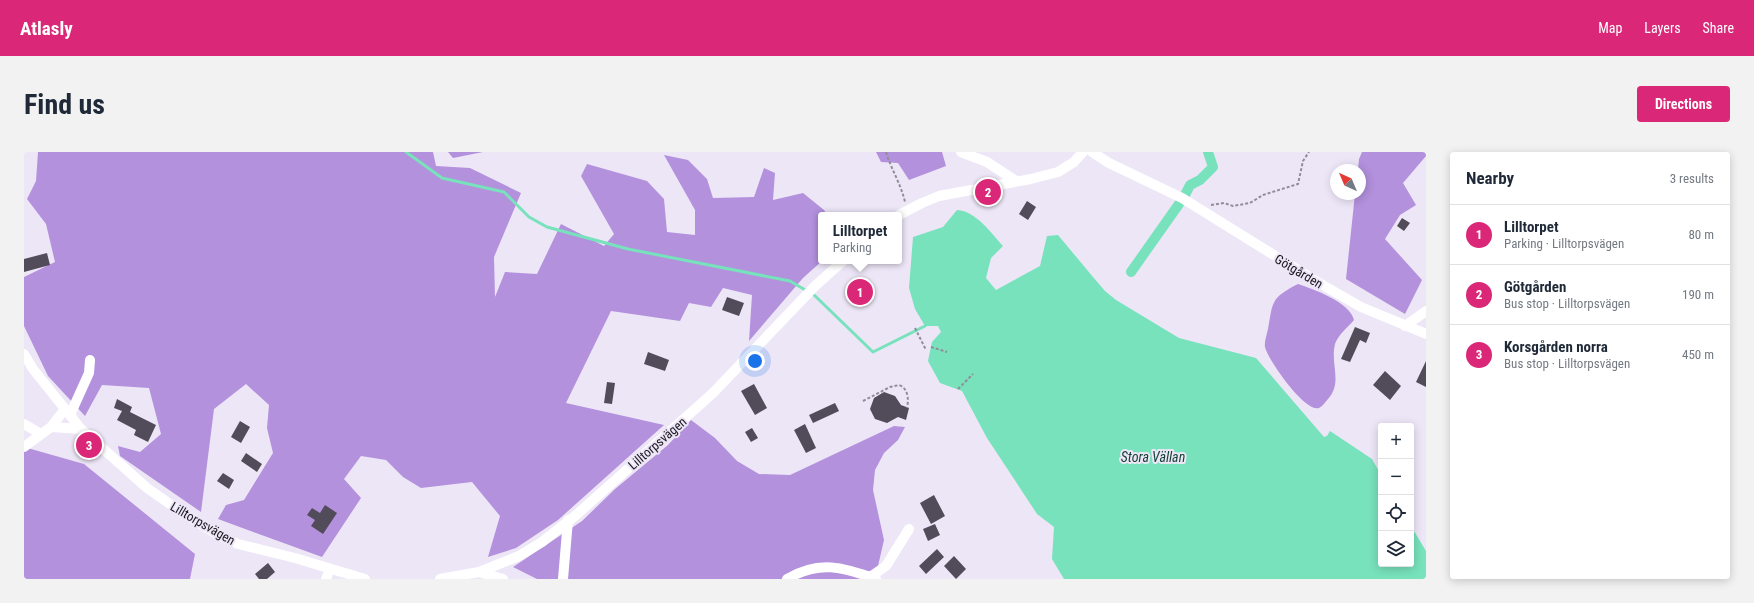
<!DOCTYPE html>
<meta charset="utf-8">
<style>
body{margin:0;font-family:"Roboto Condensed",sans-serif;background:#f2f2f3;color:#1f2937}
.controls{position:absolute;right:12px;bottom:12px;display:grid;overflow:hidden;border-radius:4px;box-shadow:0 2px 10px #0003}
.controls button{width:36px;height:36px;display:grid;place-items:center;padding:0;border:0;border-bottom:1px solid #e0e1e3;background:#fff;color:#1f2937;font:20px sans-serif}
.compass{position:absolute;left:1306px;top:12px;width:36px;height:36px;border-radius:50%;background:#fff;box-shadow:0 2px 10px #0003;rotate:316deg}
.you{position:absolute;left:731px;top:209px;width:14px;height:14px;margin:-10px;border:3px solid #fff;border-radius:50%;background:#1a73e8;box-shadow:0 0 0 6px #1a73e833}
.badge{display:grid;place-items:center;width:26px;height:26px;border-radius:50%;background:#db2777;color:#fff;font-size:13px;font-weight:700}
.pin{position:absolute;translate:-50% -50%;border:2px solid #fff;box-shadow:0 1px 4px #0006}
.popup{position:absolute;left:794px;top:60px;width:84px;height:52px;box-sizing:border-box;display:grid;place-content:center;border-radius:4px;background:#fff;filter:drop-shadow(0 1px 3px #0005);font-size:13px;white-space:nowrap;color:#747a83}
.popup b{font-size:15px;color:#1f2937}
.popup::after{content:'';position:absolute;left:50%;top:100%;margin-left:-8px;border:8px solid transparent;border-top-color:#fff}
.list{margin:0;padding:0;list-style:none}
h2{display:flex;justify-content:space-between;align-items:center;height:52px;margin:0;padding:0 16px;font-size:17px}
h2 small{font-size:13px;font-weight:400;color:#747a83}
.list li{display:grid;grid-template-columns:26px 1fr auto;gap:12px;align-items:center;box-sizing:border-box;height:60px;padding:0 16px;border-top:1px solid #e0e1e3}
.list b{display:block;font-size:15px;white-space:nowrap}
.list p{margin:0;font-size:13px;white-space:nowrap;color:#747a83}
.list em{font-size:13px;font-style:normal;color:#747a83}
.icon{flex:none;width:22px;height:22px;fill:none;stroke:currentColor;stroke-width:2;stroke-linecap:round;stroke-linejoin:round}
.map{position:relative;flex:none;width:1402px;height:427px;overflow:hidden;border-radius:4px}
header{display:flex;align-items:center;gap:24px;box-sizing:border-box;height:56px;padding:0 20px;background:#db2777;color:#fff}
header strong{font-size:19px}
nav{display:flex;gap:22px;margin-inline-start:auto;font-size:14px}
.intro{display:flex;align-items:center;justify-content:space-between;box-sizing:border-box;height:96px;padding:0 24px}
h1{margin:0;font-size:28px}
.button{padding:10px 18px;border-radius:4px;background:#db2777;color:#fff;font-size:14px;font-weight:700}
main{display:flex;gap:24px;padding:0 24px}
aside{flex:1;background:#fff;border-radius:4px;box-shadow:0 2px 10px #0003}
.map>svg:first-child{display:block}
.forest{fill:#b391dd}
.water{fill:#77e2bb}
.lines{fill:none;stroke-linecap:round;stroke-linejoin:round}
.stream{stroke:#77e2bb;stroke-width:3}
.canal{stroke:#77e2bb;stroke-width:10}
.building{fill:#524c5a}
.path{stroke:#908c98;stroke-width:2;stroke-dasharray:3 2;stroke-linecap:butt}
.minor{stroke:#fff;stroke-width:10}
.labels{text-anchor:middle;stroke-width:4;stroke-linejoin:round;paint-order:stroke}
.street-label{font-size:13px;fill:#18161c;stroke:#ede6f7}
.water-label{font-size:14px;font-style:italic;fill:#0f3f2f;stroke:#ede6f7}
</style>
<header>
<strong>Atlasly</strong>
<nav><a>Map</a><a>Layers</a><a>Share</a></nav>
</header>
<div class="intro"><h1>Find us</h1><a class="button">Directions</a></div>
<main>
<div class="map">
<svg width="1402" height="427" viewBox="0 0 1402 427">
<rect width="100%" height="100%" fill="#ede6f7"/>
<path class="forest" d="M14,0H409L412,14L446,16L497,41L470,105L471,145L481,120L513,122L537,72L580,94L590,82L557,24L563,12L623,29L640,47L643,80L671,83V58L640,3L664,8L683,27L689,46L730,45L740,16L751,21L749,48L779,41L800,58L803,63H797L798,109L779,126L725,189L728,143L699,136L687,155L665,151L656,169L587,159L542,251L640,273L534,368L492,396L464,405L476,364L448,330L397,336L379,325L362,308L337,304L320,327L337,346L298,405L194,367L202,353L220,348L249,301L243,276L245,253L222,232L190,257L177,360L96,304L94,294L116,300L137,282L125,236L78,233L61,264L24,224L0,174V125L31,110L22,72L3,47L12,29Z
M424,0H459L429,6Z
M852,0H918L922,14L885,28L874,11L857,10Z
M1338,0H1402V4L1379,31L1392,53L1376,63L1361,87L1398,128L1381,162L1322,127L1331,42H1336V18H1334L1335,7Z
M1274,132C1289,137 1326,150 1330,168C1324,175 1314,183 1311,192C1306,213 1319,230 1304,247C1301,250 1299,254 1295,256C1281,261 1244,208 1241,195C1240,190 1243,182 1244,177C1249,149 1247,146 1274,132Z
M667,268L691,286L713,309L735,322L766,323L870,274L881,275L874,288L860,301L851,318L849,338L860,388L851,427H513L489,415L558,369L591,337L644,293Z
M0,295L60,312L171,402L166,427H0Z"/>
<path class="water" d="M933,58C952,59 967,81 979,94L967,106L962,126L972,138L1016,114L1023,84L1034,83L1069,125L1081,139L1092,148L1155,186L1232,206L1300,285L1303,284L1306,279L1348,307L1357,323V412H1387V374L1402,399V427H1040L1028,407L1030,375L1013,362L963,286L938,239L916,231L904,209L908,190L917,180L914,174H901L891,157L885,136L889,85L919,75Z"/>
<g class="lines">
<path class="stream" d="M382,0L418,26L480,40L505,65L523,75L604,97L766,129L783,139
M788,141L849,200L901,174"/>
<path class="canal" d="M1161,43L1166,33L1176,28L1189,15L1184,0
M1107,120L1155,52"/>
</g>
<path class="building" d="M1003,49L1012,55L1004,68L995,62Z
M1378,66L1386,71L1380,79L1373,74Z
M23,101L26,113L0,120V107Z
M703,145L720,151L715,164L698,158Z
M1331,175L1346,181L1342,191L1336,188L1326,210L1317,207Z
M624,200L645,208L641,219L620,212Z
M1402,209V235L1392,230Z
M1361,219L1377,234L1366,248L1349,233Z
M583,230L591,231L588,252L580,251Z
M730,232L743,256L731,263L717,239Z
M860,240L871,244L877,253L885,256L882,268L874,265L863,271L851,267L846,257L850,246Z
M93,247L108,255L106,260L132,273L124,290L110,283L112,278L93,268L98,259L90,256Z
M811,251L815,259L789,271L785,263Z
M216,269L226,275L217,291L207,285Z
M781,272L792,296L782,301L770,278Z
M728,276L734,286L727,290L721,280Z
M222,301L238,312L233,320L217,309Z
M199,321L210,328L205,337L193,329Z
M910,343L921,364L907,372L896,351Z
M301,353L313,361L299,382L287,374L291,368L283,363L288,356L296,361Z
M911,372L916,383L904,389L899,377Z
M913,397L920,405L902,422L895,414Z
M930,404L942,417L932,427L920,414Z
M244,411L251,420L243,427H235L231,422Z"/>
<g class="lines">
<path class="path" d="M862,0C867,17 877,32 881,50
M1187,53L1200,51L1209,54L1226,51L1239,43L1274,32L1279,9L1285,0
M891,176L902,198
M907,195L923,200
M934,237L949,222
M839,249L866,235L875,233C884,236 885,247 883,256"/>
<path class="minor" d="M937,0L963,10L992,29
M1068,0L1085,11L1158,46L1290,128L1337,155L1402,182
M875,63L898,51L915,44L1007,27L1034,20L1050,10L1059,0
M1381,174L1402,159
M0,202L9,217L57,277L123,336L166,366L196,384L214,392L271,406L341,427
M46,263L65,221L66,208
M0,272L17,282
M27,275L57,277
M0,295L27,275L41,257
M455,420L479,427
M846,425L862,414L885,377
M302,427L306,417
M416,427L455,420L495,404L518,390L551,364L689,241L791,134L819,109
M539,427L544,368
M763,427C795,408 819,415 852,427"/>
</g>
<g class="labels">
<g class="street-label">
<text transform="translate(1275 119) rotate(31)" y="5">Götgården</text>
<text transform="translate(633 291) rotate(-41)" y="5">Lilltorpsvägen</text>
<text transform="translate(179 371) rotate(30)" y="5">Lilltorpsvägen</text>
</g>
<g class="water-label">
<text x="1129" y="310">Stora Vällan</text>
</g>
</g>
</svg>
<div class="controls">
<button>+</button>
<button>−</button>
<button><svg class="icon" aria-label="locate" viewBox="0 0 24 24"><circle cx="12" cy="12" r="6"/><path d="M12 2v4M12 18v4M2 12h4M18 12h4"/></svg></button>
<button><svg class="icon" aria-label="layers" viewBox="0 0 24 24"><path d="M12 4l9 5-9 5-9-5zM3 14l9 5 9-5"/></svg></button>
</div>
<svg class="compass" viewBox="-18 -18 36 36"><path d="M0-13l5 13h-10z" fill="#e53935"/><path d="M0 13l5-13h-10z" fill="#747a83"/></svg>
<div class="you"></div>
<div class="pin badge" style="left:836px;top:140px">1</div>
<div class="popup"><b>Lilltorpet</b>Parking</div>
<div class="pin badge" style="left:964px;top:40px">2</div>
<div class="pin badge" style="left:65px;top:293px">3</div>
</div>
<aside>
<h2>Nearby<small>3 results</small></h2>
<ul class="list">
<li><span class="badge">1</span><div><b>Lilltorpet</b><p>Parking · Lilltorpsvägen</p></div><em>80 m</em></li>
<li><span class="badge">2</span><div><b>Götgården</b><p>Bus stop · Lilltorpsvägen</p></div><em>190 m</em></li>
<li><span class="badge">3</span><div><b>Korsgården norra</b><p>Bus stop · Lilltorpsvägen</p></div><em>450 m</em></li>
</ul>
</aside>
</main>
